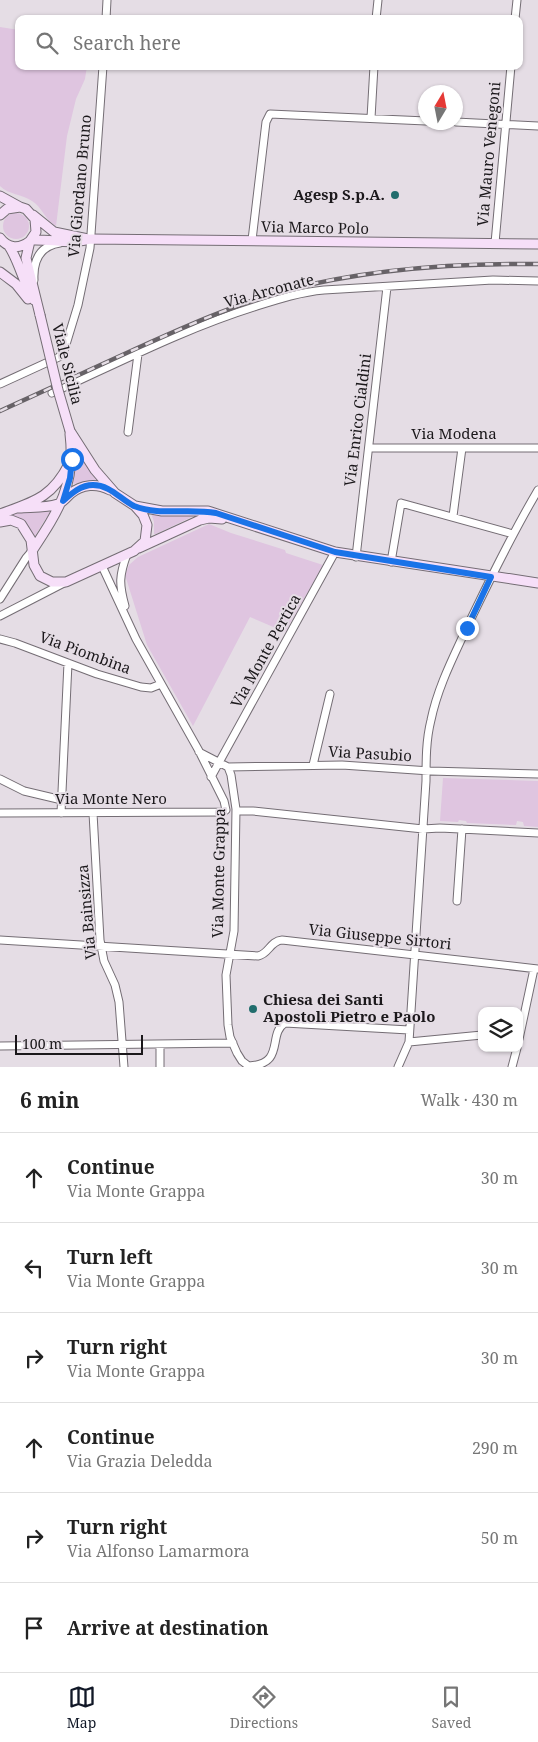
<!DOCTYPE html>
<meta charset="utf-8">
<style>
body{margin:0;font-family:"Noto Serif",serif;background:#f6f6f6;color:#222}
.controls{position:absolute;right:15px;bottom:15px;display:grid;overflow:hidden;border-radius:10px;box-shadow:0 1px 4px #0004}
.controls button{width:45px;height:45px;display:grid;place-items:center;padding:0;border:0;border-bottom:1px solid #e0e0e0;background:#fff;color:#222;font:25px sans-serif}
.compass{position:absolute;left:418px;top:85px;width:45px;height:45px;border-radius:50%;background:#fff;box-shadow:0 1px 4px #0004;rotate:10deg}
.scale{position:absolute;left:15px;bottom:12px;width:128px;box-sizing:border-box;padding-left:5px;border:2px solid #1b181b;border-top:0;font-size:14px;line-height:18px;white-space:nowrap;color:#1b181b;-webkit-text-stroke:4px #e5dde5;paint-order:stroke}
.stop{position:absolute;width:15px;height:15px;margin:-11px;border:4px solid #1a73e8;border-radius:50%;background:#fff}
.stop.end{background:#1a73e8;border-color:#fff;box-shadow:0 1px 5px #0008}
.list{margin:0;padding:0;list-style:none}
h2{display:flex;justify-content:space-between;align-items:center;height:65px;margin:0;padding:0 20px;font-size:21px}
h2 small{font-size:16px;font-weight:400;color:#767676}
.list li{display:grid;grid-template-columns:32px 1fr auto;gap:15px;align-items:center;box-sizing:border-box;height:90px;padding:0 20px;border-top:1px solid #e0e0e0}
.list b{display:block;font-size:19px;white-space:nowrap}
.list p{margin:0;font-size:16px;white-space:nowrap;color:#767676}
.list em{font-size:16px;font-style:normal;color:#767676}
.icon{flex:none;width:28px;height:28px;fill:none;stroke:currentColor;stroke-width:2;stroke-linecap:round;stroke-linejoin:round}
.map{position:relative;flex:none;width:538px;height:1067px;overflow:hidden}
.search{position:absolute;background:#fff;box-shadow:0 1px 4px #0004;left:15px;right:15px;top:15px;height:55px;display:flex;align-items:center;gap:12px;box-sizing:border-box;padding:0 18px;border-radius:10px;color:#767676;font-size:19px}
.sheet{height:605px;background:#fff}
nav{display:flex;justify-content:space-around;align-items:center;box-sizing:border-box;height:70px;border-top:1px solid #e0e0e0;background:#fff;font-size:14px;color:#767676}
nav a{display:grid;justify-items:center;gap:2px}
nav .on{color:#111827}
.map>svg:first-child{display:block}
.green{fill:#dfc5e0}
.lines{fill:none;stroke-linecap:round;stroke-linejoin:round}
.street-casing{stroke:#746d74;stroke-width:9}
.secondary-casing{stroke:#746d74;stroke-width:11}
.street{stroke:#fff;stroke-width:7}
.secondary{stroke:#f6dff8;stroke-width:9}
.rail-casing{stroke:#676267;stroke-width:4.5}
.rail{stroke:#e5dde5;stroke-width:2.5;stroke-dasharray:8;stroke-linecap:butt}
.secondary-bridge-casing{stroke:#746d74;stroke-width:11;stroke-linecap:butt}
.secondary-bridge{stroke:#f6dff8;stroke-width:9}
.route{stroke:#1a73e8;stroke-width:6}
.poi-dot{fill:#216d6d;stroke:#e5dde5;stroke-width:2}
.labels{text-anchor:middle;stroke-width:4;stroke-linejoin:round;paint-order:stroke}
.street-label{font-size:15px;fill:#1b181b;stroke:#e5dde5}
.poi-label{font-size:15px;font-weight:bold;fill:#1b181b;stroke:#e5dde5;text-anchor:end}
</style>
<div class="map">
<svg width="538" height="1067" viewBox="0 0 538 1067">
<rect width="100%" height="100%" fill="#e5dde5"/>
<path class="green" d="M0,27L19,30V66H87L85,79L76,99L67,136L56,226C45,220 42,207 32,201C22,194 9,195 0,186Z
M3 226a13 13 0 1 1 26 0a13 13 0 1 1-26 0Z
M78,450L99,481C90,480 77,486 72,483L76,451Z
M49,510L50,512L35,536C26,526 26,521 11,516L12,514L27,511Z
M151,513L196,515L156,534H154V522Z
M209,524L231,533L285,550L286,553L323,565L285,632L250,617L193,726L147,645L125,575L129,565L138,557Z
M443,778L538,781V827L524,826L523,822L517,821L516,825L467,823L466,821L459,820L458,822L440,821Z"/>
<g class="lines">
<g class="street-casing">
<path id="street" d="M106,19L107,0
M376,19L378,0
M515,19L517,0
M371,118L374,66
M456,122L538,126
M252,240L266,122L270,114L426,121
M495,243L511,66
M34,280C33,261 39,246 60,243
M0,384L59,357L64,351L78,305L90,248L103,66
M52,393C120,362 186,328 257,306C279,299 301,292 324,290L493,280L538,281
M128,432L138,354
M369,448H538
M453,516L462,448
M356,557L387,287
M391,562L401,503L513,534
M0,599L26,558L32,551
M125,606C119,584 119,576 127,554
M0,616L66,582
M0,639L15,643L97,674L141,687L151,688L161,684
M199,752L228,767L231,775L236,809L234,931L226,975L228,1025L230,1037L237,1053L242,1061L250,1067
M313,765L330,694
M228,767L342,765L430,771L538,774
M211,777L335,552
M0,779L24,791L62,800
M236,811H253L423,829L440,828L538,833
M0,813L223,812L226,810L224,801L199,751L136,639L102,566
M61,813L68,663
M93,813L100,940L104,961L115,985L119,1002L124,1067
M457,901L462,829
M0,940L258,956C269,954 270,941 282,940L538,969
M519,1039L534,969
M409,1042L482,1035
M160,1044V1067
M0,1046L233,1043
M249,1066C286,1064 267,1034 285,1023L409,1030
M398,1067L409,1042L426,781C426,760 426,740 431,720C438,686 454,656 468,625C490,579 512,534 538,490
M512,1067L517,1048"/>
</g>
<g class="secondary-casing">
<path id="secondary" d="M0,196L20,207
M0,215L7,209L20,207L26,209L35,219L36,232L30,241L26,258L40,315
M33,215L54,232L88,239
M0,238C8,249 20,249 30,241
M31,240C54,239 69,245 91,239L538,244
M9,246C20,263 23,283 34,300
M0,272L16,284L28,299
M135,506L162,511H208L335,552L538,583
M19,508C32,507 46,508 58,504C63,502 67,497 70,494C82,484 97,483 110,490
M0,514C33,502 52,498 69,464
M0,522L11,520L21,524L31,540L34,565L40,576L52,582H66L134,551L145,541L147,525L143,515L135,506L115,493L95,470L70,431
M139,548L200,520L209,518L222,519
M32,551C59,510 76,484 70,434"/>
</g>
<use href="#street" class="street"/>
<use href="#secondary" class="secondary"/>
<g class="rail-casing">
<path id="rail" d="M0,411C44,391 87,371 131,351C180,329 230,306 283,291C366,269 452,263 538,264"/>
</g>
<use href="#rail" class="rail"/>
<g class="secondary-bridge-casing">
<path id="secondary-bridge" d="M40,315L58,390L70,431"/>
</g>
<use href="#secondary-bridge" class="secondary-bridge"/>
</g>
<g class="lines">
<path class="route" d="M72,459L70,478L63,501C72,493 81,485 93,485C110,485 120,499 134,506C159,516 189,508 216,513L335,552L491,577L467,628"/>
</g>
<g class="poi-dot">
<circle cx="395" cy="195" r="5"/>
<circle cx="253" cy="1009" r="5"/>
</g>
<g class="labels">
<g class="street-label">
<text transform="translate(489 154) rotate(-85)" y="5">Via Mauro Venegoni</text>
<text transform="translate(80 186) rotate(-85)" y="5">Via Giordano Bruno</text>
<text transform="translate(315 228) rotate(1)" y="5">Via Marco Polo</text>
<text transform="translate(269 291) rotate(-15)" y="5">Via Arconate</text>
<text transform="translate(67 364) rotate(76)" y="5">Viale Sicilia</text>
<text transform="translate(358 420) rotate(-83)" y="5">Via Enrico Cialdini</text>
<text x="454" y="439">Via Modena</text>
<text transform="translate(266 651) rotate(-61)" y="5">Via Monte Pertica</text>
<text transform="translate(85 653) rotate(20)" y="5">Via Piombina</text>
<text transform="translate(370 754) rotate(3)" y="5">Via Pasubio</text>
<text x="111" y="804">Via Monte Nero</text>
<text transform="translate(219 873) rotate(-89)" y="5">Via Monte Grappa</text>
<text transform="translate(87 912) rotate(-95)" y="5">Via Bainsizza</text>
<text transform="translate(380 937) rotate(6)" y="5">Via Giuseppe Sirtori</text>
</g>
<g class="poi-label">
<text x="385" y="200">Agesp S.p.A.</text>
<text x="263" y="1005" text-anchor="start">Chiesa dei Santi<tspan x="263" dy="17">Apostoli Pietro e Paolo</tspan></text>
</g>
</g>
</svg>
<div class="controls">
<button><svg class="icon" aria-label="layers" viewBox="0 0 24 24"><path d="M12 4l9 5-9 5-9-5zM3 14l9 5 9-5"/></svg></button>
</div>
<svg class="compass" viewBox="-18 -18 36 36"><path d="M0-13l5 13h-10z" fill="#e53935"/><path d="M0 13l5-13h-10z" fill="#767676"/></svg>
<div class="scale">100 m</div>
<div class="stop" style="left:72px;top:459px"></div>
<div class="stop end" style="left:467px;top:628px"></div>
<div class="search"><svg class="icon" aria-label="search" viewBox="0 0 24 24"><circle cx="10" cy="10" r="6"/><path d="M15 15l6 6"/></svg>Search here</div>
</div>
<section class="sheet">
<h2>6 min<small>Walk · 430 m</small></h2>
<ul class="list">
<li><svg class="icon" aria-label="ahead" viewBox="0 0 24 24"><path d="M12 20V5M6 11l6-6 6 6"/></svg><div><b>Continue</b><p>Via Monte Grappa</p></div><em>30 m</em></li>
<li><svg class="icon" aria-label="left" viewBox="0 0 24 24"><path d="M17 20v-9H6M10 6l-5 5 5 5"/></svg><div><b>Turn left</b><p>Via Monte Grappa</p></div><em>30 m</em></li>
<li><svg class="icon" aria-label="right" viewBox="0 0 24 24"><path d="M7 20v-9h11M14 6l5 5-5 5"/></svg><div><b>Turn right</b><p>Via Monte Grappa</p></div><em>30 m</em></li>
<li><svg class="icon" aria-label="ahead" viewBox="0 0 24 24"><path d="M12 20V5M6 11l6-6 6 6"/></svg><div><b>Continue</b><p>Via Grazia Deledda</p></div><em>290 m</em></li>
<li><svg class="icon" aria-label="right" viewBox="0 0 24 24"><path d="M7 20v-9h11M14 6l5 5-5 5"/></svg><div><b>Turn right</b><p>Via Alfonso Lamarmora</p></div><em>50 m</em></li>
<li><svg class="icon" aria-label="arrive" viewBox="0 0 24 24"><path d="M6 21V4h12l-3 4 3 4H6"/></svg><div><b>Arrive at destination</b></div></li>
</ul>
</section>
<nav>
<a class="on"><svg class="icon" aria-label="map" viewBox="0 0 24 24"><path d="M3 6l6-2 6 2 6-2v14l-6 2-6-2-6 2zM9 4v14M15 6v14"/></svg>Map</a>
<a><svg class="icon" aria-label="directions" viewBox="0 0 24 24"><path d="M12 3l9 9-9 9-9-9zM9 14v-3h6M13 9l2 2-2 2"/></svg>Directions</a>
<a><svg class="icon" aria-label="saved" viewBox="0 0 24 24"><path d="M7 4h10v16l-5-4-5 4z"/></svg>Saved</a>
</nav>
